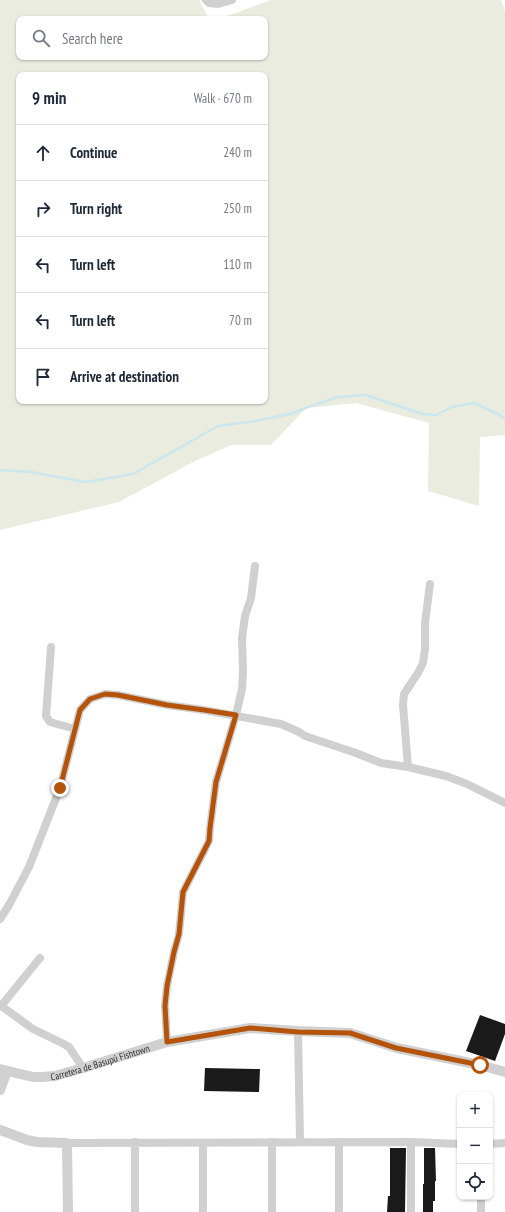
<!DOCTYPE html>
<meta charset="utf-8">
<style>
body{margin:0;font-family:"PT Sans Narrow",sans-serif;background:#f2f2f3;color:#1f2937}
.controls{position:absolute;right:12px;bottom:12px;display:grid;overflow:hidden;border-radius:8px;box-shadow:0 1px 3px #0004}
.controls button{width:36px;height:36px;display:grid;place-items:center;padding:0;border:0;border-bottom:1px solid #e0e1e3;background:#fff;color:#1f2937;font:20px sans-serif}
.stop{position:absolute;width:12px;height:12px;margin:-9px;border:3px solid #b45309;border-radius:50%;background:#fff}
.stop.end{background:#b45309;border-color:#fff;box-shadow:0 1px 4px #0008}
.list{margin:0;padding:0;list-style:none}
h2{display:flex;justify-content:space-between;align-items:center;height:52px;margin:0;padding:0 16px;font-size:17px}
h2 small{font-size:13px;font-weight:400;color:#747a83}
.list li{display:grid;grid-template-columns:26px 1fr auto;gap:12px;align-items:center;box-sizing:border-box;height:56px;padding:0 16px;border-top:1px solid #e0e1e3}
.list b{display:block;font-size:15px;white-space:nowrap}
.list em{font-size:13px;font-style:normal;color:#747a83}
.icon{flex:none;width:22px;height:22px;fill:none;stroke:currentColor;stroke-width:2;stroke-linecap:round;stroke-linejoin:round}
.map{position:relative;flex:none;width:505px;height:1212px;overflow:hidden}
.search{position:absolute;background:#fff;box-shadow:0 1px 3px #0004;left:16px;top:16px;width:252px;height:44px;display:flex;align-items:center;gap:10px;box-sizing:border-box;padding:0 14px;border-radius:8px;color:#747a83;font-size:15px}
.panel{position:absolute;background:#fff;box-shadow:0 1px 3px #0004;left:16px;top:72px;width:252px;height:332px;border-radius:8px}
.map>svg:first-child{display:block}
.green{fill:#e9ecde;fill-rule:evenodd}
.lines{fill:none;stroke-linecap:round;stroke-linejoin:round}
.stream{stroke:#cbe6ed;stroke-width:2.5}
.building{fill:#1a1a1a}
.minor{stroke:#d0d0d0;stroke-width:8}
.tertiary{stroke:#d0d0d0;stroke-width:10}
.route{stroke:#b45309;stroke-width:5}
.labels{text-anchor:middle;stroke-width:4;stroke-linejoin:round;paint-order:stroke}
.street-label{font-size:10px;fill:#333;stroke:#fff}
</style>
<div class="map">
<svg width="505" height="1212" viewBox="0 0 505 1212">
<rect width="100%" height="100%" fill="#fff"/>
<path class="green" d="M0,0H199L209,19H19V57H265V19H219L271,0H501L505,11V435L480,437L479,506L428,491L429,423L356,403L306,408L271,445H231L195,461L119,502L0,530ZM19,75H265V401H19Z"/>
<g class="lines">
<path class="stream" d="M0,470L31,472L86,482L133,474L218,426L255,421L290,414L308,407L338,397L366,395L423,414L436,415L452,407L474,403L498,414L505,419"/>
</g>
<path class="building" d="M480,1015L505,1024V1034L495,1061L466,1051Z
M205,1068L260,1069L259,1092L204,1091Z
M390,1148H406L405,1212H387L388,1196H390Z
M424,1148H435L436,1181H435V1201H433V1212H423V1184H424Z"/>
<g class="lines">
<path class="minor" d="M206,0L209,3L218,4L232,0
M51,647L46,716L50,722L75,729
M408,767L403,705L404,694L418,673L423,663L425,649V623L430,584
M0,919L9,905L29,867L60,788L80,710L90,699L105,694L118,695L167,705L204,710L281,724L299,732L305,736L356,753L381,763L408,767L446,776L467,784L505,803
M0,1005L33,1029L62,1043L69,1047L83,1068
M1,1006L40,958
M298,1031L300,1142
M167,1042L165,1005L167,986L174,952L179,934L183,892L209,841L210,828L216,782L236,715L242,689L243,671L242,638L245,616L251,598L255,566
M67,1143L411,1142L460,1144
M490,1144L505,1143
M135,1212V1142
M203,1212V1143
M272,1212V1142
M339,1212V1142
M411,1212V1142
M481,1212V1197"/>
<g class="tertiary">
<path id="s1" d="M0,1069L33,1077H42L55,1076L83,1068L167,1042L250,1028L298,1031L350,1033L397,1048L480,1065L505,1072"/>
<path d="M0,1090L7,1071"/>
<path d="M0,1130L27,1140L37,1142L67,1143L68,1212"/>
</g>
</g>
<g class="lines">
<path class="route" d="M60,788L80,710L90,699L105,694L118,695L167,705L204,710L236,715L216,782L210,828L209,841L183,892L179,934L174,952L167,986L165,1006L167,1042L250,1028L298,1032L350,1033L396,1048L480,1065"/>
</g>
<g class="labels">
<g class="street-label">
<text dy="4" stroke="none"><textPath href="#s1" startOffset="103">Carretera de Basupú Fishtown</textPath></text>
</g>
</g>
</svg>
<div class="controls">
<button>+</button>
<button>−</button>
<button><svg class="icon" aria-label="locate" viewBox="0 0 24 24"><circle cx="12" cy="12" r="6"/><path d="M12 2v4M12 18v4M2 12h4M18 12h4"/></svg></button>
</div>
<div class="stop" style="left:480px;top:1065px"></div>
<div class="stop end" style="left:60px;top:788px"></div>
<div class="search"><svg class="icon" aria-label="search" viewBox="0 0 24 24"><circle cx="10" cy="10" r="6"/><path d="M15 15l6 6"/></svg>Search here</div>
<section class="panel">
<h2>9 min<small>Walk · 670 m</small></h2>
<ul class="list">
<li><svg class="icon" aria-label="ahead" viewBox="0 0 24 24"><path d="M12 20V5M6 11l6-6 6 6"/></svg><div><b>Continue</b></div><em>240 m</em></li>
<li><svg class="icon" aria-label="right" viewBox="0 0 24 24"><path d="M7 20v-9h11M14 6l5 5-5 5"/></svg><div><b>Turn right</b></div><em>250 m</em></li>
<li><svg class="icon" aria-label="left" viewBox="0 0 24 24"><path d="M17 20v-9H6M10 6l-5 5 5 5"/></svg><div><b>Turn left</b></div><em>110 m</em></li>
<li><svg class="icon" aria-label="left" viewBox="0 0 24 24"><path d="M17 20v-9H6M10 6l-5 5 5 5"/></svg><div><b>Turn left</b></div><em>70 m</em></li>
<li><svg class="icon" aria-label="arrive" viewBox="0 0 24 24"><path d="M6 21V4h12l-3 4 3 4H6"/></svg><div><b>Arrive at destination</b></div></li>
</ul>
</section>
</div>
